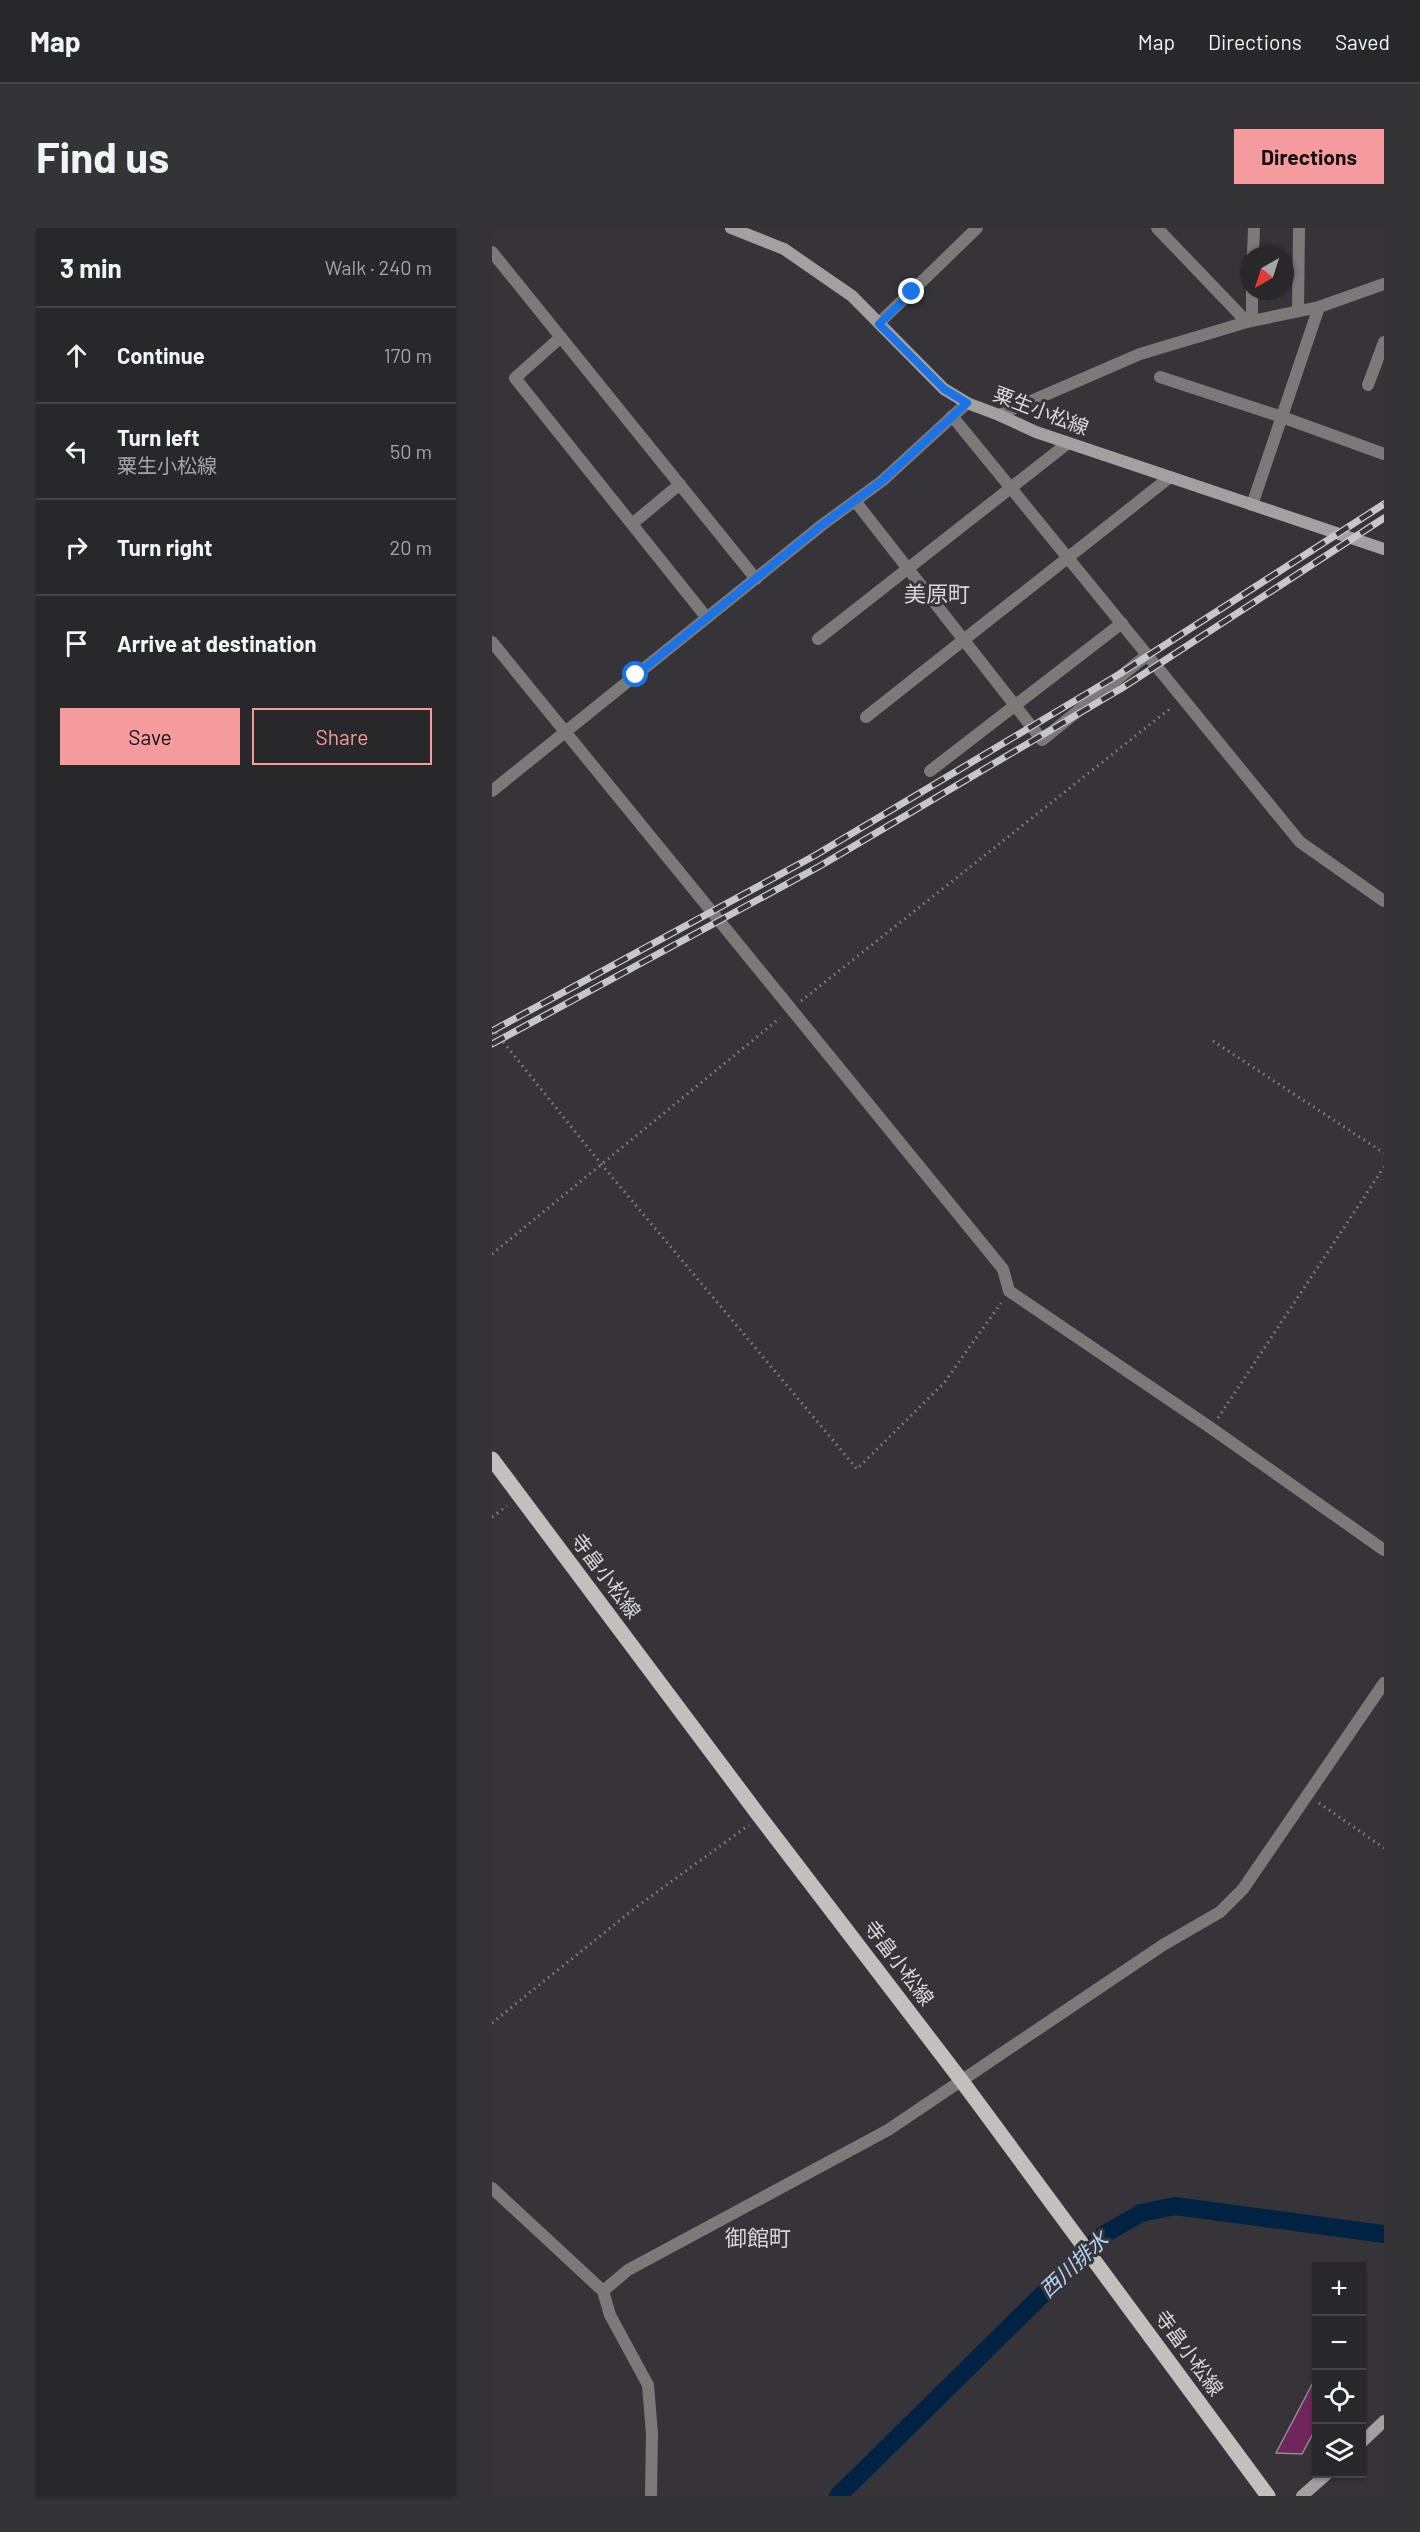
<!DOCTYPE html>
<meta charset="utf-8">
<style>
body{margin:0;font-family:Barlow,"Noto Sans JP",sans-serif;background:#343336;color:#f1f3f6}
.controls{position:absolute;right:18px;bottom:18px;display:grid;overflow:hidden;border-radius:0px;box-shadow:0 2px 4px #0004}
.controls button{width:54px;height:54px;display:grid;place-items:center;padding:0;border:0;border-bottom:2px solid #444447;background:#28272a;color:#f1f3f6;font:30px sans-serif}
.compass{position:absolute;left:748px;top:18px;width:54px;height:54px;border-radius:50%;background:#28272a;box-shadow:0 2px 4px #0004;rotate:219deg}
.stop{position:absolute;width:18px;height:18px;margin:-14px;border:4px solid #1a73e8;border-radius:50%;background:#fff}
.stop.end{background:#1a73e8;border-color:#fff;box-shadow:0 2px 6px #0008}
.list{margin:0;padding:0;list-style:none}
h2{display:flex;justify-content:space-between;align-items:center;height:78px;margin:0;padding:0 24px;font-size:26px}
h2 small{font-size:20px;font-weight:400;color:#a5a5a8}
.list li{display:grid;grid-template-columns:39px 1fr auto;gap:18px;align-items:center;box-sizing:border-box;height:96px;padding:0 24px;border-top:2px solid #444447}
.list b{display:block;font-size:22px;white-space:nowrap}
.list p{margin:0;font-size:20px;white-space:nowrap;color:#a5a5a8}
.list em{font-size:20px;font-style:normal;color:#a5a5a8}
.actions{display:flex;gap:12px;padding:18px 24px}
.actions a{flex:1;padding:14px 0;border:2px solid #f59b9e;border-radius:0px;text-align:center;font-size:21px;color:#f59b9e}
.actions .main{background:#f59b9e;color:#111}
.icon{flex:none;width:33px;height:33px;fill:none;stroke:currentColor;stroke-width:2;stroke-linecap:round;stroke-linejoin:round}
.map{position:relative;flex:none;width:892px;height:2268px;overflow:hidden;border-radius:0px}
header{display:flex;align-items:center;gap:36px;box-sizing:border-box;height:84px;padding:0 30px;background:#28272a;border-bottom:2px solid #444447}
header strong{font-size:28px}
nav{display:flex;gap:33px;margin-inline-start:auto;font-size:21px}
.intro{display:flex;align-items:center;justify-content:space-between;box-sizing:border-box;height:144px;padding:0 36px}
h1{margin:0;font-size:42px}
.button{padding:15px 27px;border-radius:0px;background:#f59b9e;color:#111;font-size:21px;font-weight:700}
main{display:flex;gap:36px;padding:0 36px}
aside{flex:1;background:#28272a;border-radius:0px;box-shadow:0 2px 4px #0004}
.map>svg:first-child{display:block}
.lines{fill:none;stroke-linecap:round;stroke-linejoin:round}
.canal{stroke:#002344;stroke-width:18}
.building{fill:#70265c;stroke:#908c8f;stroke-width:1.5}
.path{stroke:#838184;stroke-width:3;stroke-dasharray:1.5 4.5;stroke-linecap:butt}
.minor{stroke:#7c7a79;stroke-width:12}
.tertiary{stroke:#7c7a79;stroke-width:12}
.secondary{stroke:#a3a19f;stroke-width:12}
.primary{stroke:#c2bfbc;stroke-width:15}
.rail-casing{stroke:#c7c6c9;stroke-width:7}
.rail{stroke:#363438;stroke-width:4.5;stroke-dasharray:14;stroke-linecap:butt}
.route{stroke:#1a73e8;stroke-width:8}
.labels{text-anchor:middle;stroke-width:6;stroke-linejoin:round;paint-order:stroke}
.street-label{font-size:20px;fill:#d9d8da;stroke:#363438}
.water-label{font-size:21px;font-style:italic;fill:#b4d5f9;stroke:#363438}
.quarter-label{font-size:22px;fill:#d9d6da;stroke:#363438}
</style>
<header>
<strong>Map</strong>
<nav><a>Map</a><a>Directions</a><a>Saved</a></nav>
</header>
<div class="intro"><h1>Find us</h1><a class="button">Directions</a></div>
<main>
<aside>
<h2>3 min<small>Walk · 240 m</small></h2>
<ul class="list">
<li><svg class="icon" aria-label="ahead" viewBox="0 0 24 24"><path d="M12 20V5M6 11l6-6 6 6"/></svg><div><b>Continue</b></div><em>170 m</em></li>
<li><svg class="icon" aria-label="left" viewBox="0 0 24 24"><path d="M17 20v-9H6M10 6l-5 5 5 5"/></svg><div><b>Turn left</b><p>粟生小松線</p></div><em>50 m</em></li>
<li><svg class="icon" aria-label="right" viewBox="0 0 24 24"><path d="M7 20v-9h11M14 6l5 5-5 5"/></svg><div><b>Turn right</b></div><em>20 m</em></li>
<li><svg class="icon" aria-label="arrive" viewBox="0 0 24 24"><path d="M6 21V4h12l-3 4 3 4H6"/></svg><div><b>Arrive at destination</b></div></li>
</ul>
<div class="actions"><a class="main">Save</a><a>Share</a></div>
</aside>
<div class="map">
<svg width="892" height="2268" viewBox="0 0 892 2268">
<rect width="100%" height="100%" fill="#363438"/>
<g class="lines">
<path class="canal" d="M346,2268L611,2007L649,1985L683,1978L892,2006"/>
</g>
<path class="building" d="M825,2147V2198L810,2226L784,2225Z"/>
<g class="lines">
<path class="path" d="M309,773L680,479
M0,800L110,937L365,1241L452,1155L509,1075
M721,813L892,925
M0,1026L288,790
M726,1190L892,939
M0,1289L15,1278
M827,1575L892,1620
M0,1795L143,1680L257,1597"/>
<path class="minor" d="M0,24L264,351
M761,27L762,0
M806,83L807,0
M760,93V63
M387,95L485,0
M69,109L23,150L215,390
M668,149L790,189L892,226
M876,157L892,114
M507,187L648,126L755,94L827,79L892,56
M460,188L808,614L892,673
M363,273L550,512L655,427
M760,277L827,79
M140,296L188,256
M326,411L576,215
M0,414L511,1041L517,1063L719,1200L892,1322
M374,489L678,249
M438,543L630,395
M0,563L330,297L390,253L475,175
M0,1960L111,2063L118,2087L156,2157L160,2206L159,2268
M111,2063L136,2042L396,1902L671,1717L728,1684L751,1661L892,1455"/>
<path class="tertiary" d="M665,0L755,94"/>
<path class="secondary" d="M239,0L292,21L360,68L452,161L475,175L507,187L544,204L892,321
M870,2214L892,2193
M810,2268L835,2246"/>
<path class="primary" d="M0,1231L268,1589L469,1852L776,2268"/>
<g class="rail-casing">
<path id="rail" d="M0,803L322,628L626,447L892,276
M0,816L328,638L630,460L892,290"/>
</g>
<use href="#rail" class="rail"/>
</g>
<g class="lines">
<path class="route" d="M144,447L330,297L390,253L475,175L452,161L387,96L420,64"/>
</g>
<g class="labels">
<g class="street-label">
<text transform="translate(549 183) rotate(21)" y="7">粟生小松線</text>
<text transform="translate(114 1348) rotate(53)" y="7">寺畠小松線</text>
<text transform="translate(407 1735) rotate(53)" y="7">寺畠小松線</text>
<text transform="translate(697 2125) rotate(54)" y="7">寺畠小松線</text>
</g>
<g class="water-label">
<text transform="translate(582 2037) rotate(-43)" y="7">西川排水</text>
</g>
<g class="quarter-label">
<text x="445" y="374">美原町</text>
<text x="266" y="2018">御館町</text>
</g>
</g>
</svg>
<div class="controls">
<button>+</button>
<button>−</button>
<button><svg class="icon" aria-label="locate" viewBox="0 0 24 24"><circle cx="12" cy="12" r="6"/><path d="M12 2v4M12 18v4M2 12h4M18 12h4"/></svg></button>
<button><svg class="icon" aria-label="layers" viewBox="0 0 24 24"><path d="M12 4l9 5-9 5-9-5zM3 14l9 5 9-5"/></svg></button>
</div>
<svg class="compass" viewBox="-18 -18 36 36"><path d="M0-13l5 13h-10z" fill="#e53935"/><path d="M0 13l5-13h-10z" fill="#a5a5a8"/></svg>
<div class="stop" style="left:144px;top:447px"></div>
<div class="stop end" style="left:420px;top:64px"></div>
</div>
</main>
